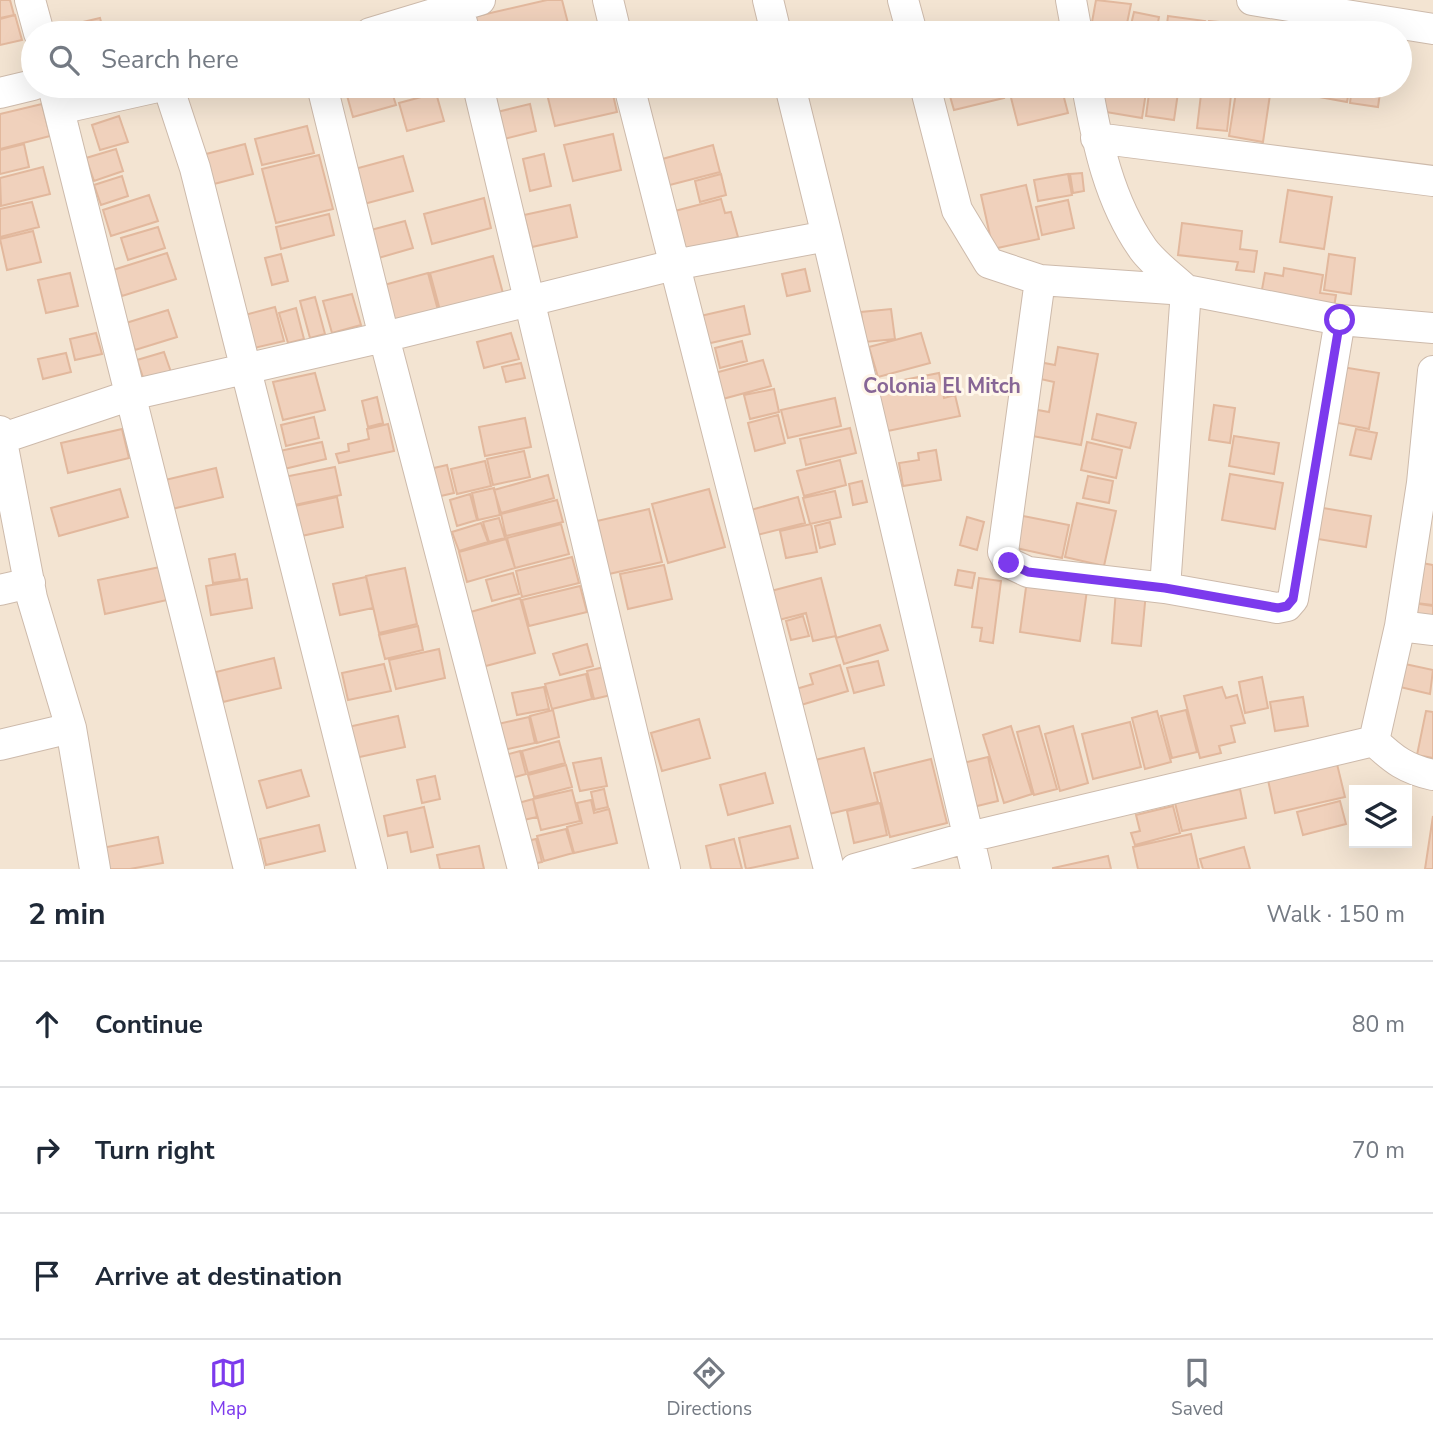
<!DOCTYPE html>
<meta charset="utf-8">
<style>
body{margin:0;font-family:"Nunito Sans",sans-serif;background:#f2f2f3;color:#1f2937}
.controls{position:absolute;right:21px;bottom:21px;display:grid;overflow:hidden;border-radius:0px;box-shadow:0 7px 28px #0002}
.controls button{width:63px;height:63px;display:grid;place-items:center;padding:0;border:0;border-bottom:2px solid #e0e1e3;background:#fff;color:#1f2937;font:35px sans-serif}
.stop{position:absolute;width:21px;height:21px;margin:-16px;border:5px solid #7c3aed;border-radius:50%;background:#fff}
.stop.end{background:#7c3aed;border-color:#fff;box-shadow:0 2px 7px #0008}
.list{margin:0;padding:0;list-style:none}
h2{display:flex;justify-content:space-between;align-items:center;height:91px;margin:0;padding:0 28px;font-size:30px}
h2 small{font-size:23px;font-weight:400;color:#747a83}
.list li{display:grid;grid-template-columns:46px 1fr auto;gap:21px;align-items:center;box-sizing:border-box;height:126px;padding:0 28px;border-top:2px solid #e0e1e3}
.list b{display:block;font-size:26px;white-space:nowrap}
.list em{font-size:23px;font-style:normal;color:#747a83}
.icon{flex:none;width:38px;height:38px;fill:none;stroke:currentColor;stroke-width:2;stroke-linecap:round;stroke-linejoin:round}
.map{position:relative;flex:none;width:1433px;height:869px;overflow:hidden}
.search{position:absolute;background:#fff;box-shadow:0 7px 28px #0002;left:21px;right:21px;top:21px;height:77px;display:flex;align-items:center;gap:18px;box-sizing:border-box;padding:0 24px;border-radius:38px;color:#747a83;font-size:26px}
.sheet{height:469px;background:#fff}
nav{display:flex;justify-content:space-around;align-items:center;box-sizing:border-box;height:98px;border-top:2px solid #e0e1e3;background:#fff;font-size:19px;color:#747a83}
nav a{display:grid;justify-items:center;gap:4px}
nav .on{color:#7c3aed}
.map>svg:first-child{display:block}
.residential{fill:#f3e4d2;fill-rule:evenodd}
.building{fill:#f0d1bc;stroke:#e2b89d;stroke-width:2}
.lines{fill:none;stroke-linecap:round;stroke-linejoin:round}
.minor-casing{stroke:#cdbaab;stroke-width:32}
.minor{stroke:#fff;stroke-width:30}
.route{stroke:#7c3aed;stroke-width:9}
.labels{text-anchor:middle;stroke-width:6;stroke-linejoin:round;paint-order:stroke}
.neighbourhood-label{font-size:21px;font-weight:bold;fill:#876696;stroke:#fff7ea}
</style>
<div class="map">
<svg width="1433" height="869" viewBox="0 0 1433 869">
<rect width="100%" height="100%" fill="#fcf3e4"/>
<path class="residential" d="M0,0H1433V869H0ZM33,33H1400V86H33ZM1354,790H1407V843H1354Z"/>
<path class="building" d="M0,0H10L14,15L0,18Z
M547,0H562L570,31L561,33H477L473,17Z
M1096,0L1131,4L1125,33H1090Z
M1134,12L1159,17L1156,33H1129Z
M15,15L22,40L0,45V19Z
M1168,16L1205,21L1203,33H1166Z
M100,18L104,33H50L49,30Z
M1209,21L1239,24L1238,33H1208Z
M597,25L599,33H563Z
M1268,25L1303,30V33H1267Z
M371,86H390L396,105L353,117L346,92Z
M546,86H580L548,93Z
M585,86H611L617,112L555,126L547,94Z
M947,86H1001L1004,98L954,110Z
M1008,86H1061L1068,113L1018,125Z
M1098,86H1147L1142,118L1094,110Z
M1150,86H1179L1174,120L1146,116Z
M1202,86H1232L1227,131L1197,128Z
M1237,86L1271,88L1263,142L1229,136Z
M1321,86H1350L1347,102L1319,97Z
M1352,86H1381L1378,107L1350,103Z
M436,93L444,121L407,131L399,103Z
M42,104L50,136L0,149V114Z
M530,104L536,131L504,139L497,112Z
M119,116L128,142L100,150L92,125Z
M307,126L314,153L262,165L255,139Z
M613,134L621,170L573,181L564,145Z
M24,144L29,167L0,174V150Z
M245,144L253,174L210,185L202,155Z
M713,145L720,172L662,187L655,161Z
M116,149L123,171L94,181L86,158Z
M544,154L551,186L530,191L523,159Z
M319,155L333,209L276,223L262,169Z
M403,156L413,191L360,205L351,170Z
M43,167L50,194L1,206L0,178Z
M1082,173L1084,191L1073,193L1070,174Z
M721,174L726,195L700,202L695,181Z
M1068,174L1072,195L1038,201L1034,180Z
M122,176L128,196L101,205L94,185Z
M1026,185L1039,239L993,249L981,195Z
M1288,190L1332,197L1324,249L1280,242Z
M149,195L158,221L111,236L103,210Z
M484,198L491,228L432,244L424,214Z
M721,199L725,213L731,212L738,237L677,253L667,213Z
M1068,200L1074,228L1042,235L1036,207Z
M32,202L39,227L0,237V209Z
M570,205L577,237L532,247L524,215Z
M329,214L334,235L281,249L276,227Z
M405,221L413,248L375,259L367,231Z
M1182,223L1242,231L1240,249L1257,251L1254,272L1236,270L1238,262L1178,255Z
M158,227L165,248L128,260L121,238Z
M33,231L41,262L7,270L0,239Z
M167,253L176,279L122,296L113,270Z
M281,254L288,281L272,285L265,258Z
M1329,254L1355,258L1351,294L1324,290Z
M493,256L504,297L441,314L430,273Z
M1284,268L1323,275L1320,293L1336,295L1334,307L1261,295L1265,273L1283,276Z
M805,269L810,291L787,296L782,274Z
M70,273L78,306L46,313L38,280Z
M428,273L439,314L395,326L384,285Z
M352,294L361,325L332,333L323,301Z
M315,297L325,334L310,338L300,301Z
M744,306L750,334L702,345L696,317Z
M275,307L284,341L250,349L241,316Z
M296,308L304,339L288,343L279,313Z
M891,309L895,339L865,342L861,312Z
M168,310L177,337L135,350L126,323Z
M96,333L102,354L75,360L70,339Z
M511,333L519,359L484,368L477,342Z
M921,333L930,363L878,377L869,347Z
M742,341L747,361L720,368L715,348Z
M1058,347L1098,354L1081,445L1027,435L1032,409L1049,412L1054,382L1036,378L1039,362L1055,365Z
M164,352L171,372L144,380L137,360Z
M66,353L71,372L43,379L38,359Z
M763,360L771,386L719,400L711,374Z
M521,363L525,378L506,382L502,367Z
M1342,367L1379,373L1369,429L1333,422Z
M315,373L325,410L283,420L273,382Z
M939,373L944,398L955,395L960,416L878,433L868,387Z
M774,389L779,412L750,419L744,395Z
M377,397L383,423L368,427L362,401Z
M835,398L841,426L788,438L781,410Z
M1214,405L1235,408L1230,443L1209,440Z
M1097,414L1136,423L1130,448L1092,439Z
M778,415L785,443L755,451L748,423Z
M314,417L319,438L286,446L281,425Z
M525,418L531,447L485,456L479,427Z
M388,424L394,451L339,463L336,454L349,451L348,444L369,439L367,429Z
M850,428L856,453L806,465L800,439Z
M122,429L129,458L68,473L61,443Z
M1356,429L1377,433L1371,459L1350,455Z
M1234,436L1279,443L1274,474L1229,466Z
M322,442L326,459L280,470L275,452Z
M1087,442L1122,450L1116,478L1081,470Z
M936,450L941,480L903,486L899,463L919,460L918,453Z
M524,451L530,477L493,485L487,459Z
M840,460L846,485L804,496L797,471Z
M485,461L491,486L457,494L451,469Z
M447,465L454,493L432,498L425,470Z
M335,467L341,495L290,506L284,477Z
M216,468L223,497L172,509L165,480Z
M1230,474L1283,483L1275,529L1222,520Z
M548,475L554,498L501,513L494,490Z
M1088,476L1113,481L1109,503L1083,498Z
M862,481L867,502L853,505L849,484Z
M494,488L500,515L478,520L472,493Z
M120,489L128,517L59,536L51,508Z
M709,489L725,547L668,563L652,504Z
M835,491L841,517L810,524L803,498Z
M470,494L477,520L457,526L450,500Z
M337,497L343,527L297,537L290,507Z
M798,497L805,523L753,536L747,511Z
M557,500L563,522L506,536L501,514Z
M1077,503L1116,511L1104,566L1065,557Z
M1311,506L1371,516L1366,547L1306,537Z
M649,509L662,562L609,574L597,521Z
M1018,515L1069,525L1062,558L1011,547Z
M967,517L984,522L977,550L960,545Z
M499,518L505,538L489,542L483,522Z
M830,522L835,544L820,548L815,526Z
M481,523L488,542L459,551L452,532Z
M561,524L569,554L515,568L507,538Z
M811,524L817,552L786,558L780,531Z
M506,539L515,568L467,582L459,552Z
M235,554L240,579L213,583L209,559Z
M572,557L579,583L522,597L516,571Z
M1422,563L1433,565V605L1416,603Z
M664,565L672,599L628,609L620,574Z
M160,567L167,600L105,614L98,580Z
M405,568L417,624L379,633L366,576Z
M958,570L975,573L972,588L955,585Z
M513,573L519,594L492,601L486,580Z
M366,577L373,608L340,615L333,584Z
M821,578L836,636L813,641L806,613L775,621L767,592Z
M979,578L1001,581L993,643L980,641L982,628L972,627Z
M247,579L252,608L211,615L206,586Z
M1027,580L1087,590L1080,641L1020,632Z
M580,586L587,612L529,626L522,600Z
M1116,589L1146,592L1141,646L1112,643Z
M520,598L535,653L482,667L467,613Z
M1413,603L1433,606V624L1410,620Z
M803,616L809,636L791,640L786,621Z
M880,625L888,650L844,664L836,638Z
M418,626L423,650L385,659L379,635Z
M587,644L593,666L560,675L553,654Z
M439,649L445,678L396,689L389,660Z
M274,658L281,688L223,702L216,672Z
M878,661L884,685L854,693L847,668Z
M384,664L391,691L348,700L342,673Z
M1405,664L1433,670L1430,694L1400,687Z
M840,665L848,691L801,705L796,689L813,684L810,674Z
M604,667L611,695L594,699L587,671Z
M586,674L592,699L552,709L545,684Z
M1262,677L1268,708L1245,713L1239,682Z
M544,687L549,709L517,715L512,693Z
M1222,687L1226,698L1237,695L1245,723L1231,726L1235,742L1219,746L1221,753L1200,758L1184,696Z
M1303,697L1308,726L1275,731L1270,702Z
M553,710L559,737L537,743L530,716Z
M1186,710L1197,752L1172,758L1161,716Z
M1157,711L1171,762L1145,769L1132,718Z
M1426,711L1433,712V758L1417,755Z
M398,716L405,747L355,758L348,727Z
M529,717L535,743L504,750L498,724Z
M699,719L710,758L662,771L651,733Z
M1130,722L1141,767L1093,779L1082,734Z
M1011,726L1032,794L1004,803L983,735Z
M1039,726L1057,789L1034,795L1017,732Z
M1073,726L1088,783L1060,791L1045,734Z
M559,741L565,763L528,773L522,751Z
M864,748L878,802L821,816L807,762Z
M520,751L526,774L508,779L502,756Z
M988,757L998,801L973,807L963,763Z
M601,758L607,786L580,791L573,763Z
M931,759L947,823L890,837L874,773Z
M1337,764L1345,797L1275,813L1268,780Z
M566,765L572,787L534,797L528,775Z
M301,770L309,796L267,808L259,781Z
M765,773L773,803L728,815L720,785Z
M435,776L440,799L422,803L417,780Z
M604,789L608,807L595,810L591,792Z
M1240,789L1246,818L1182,831L1175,803Z
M572,790L580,821L541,830L533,799Z
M533,799L537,817L515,822L511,805Z
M591,800L594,813L609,809L617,843L574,853L567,827L582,823L577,803Z
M1340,801L1346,824L1303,835L1297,812Z
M880,803L887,835L854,843L847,811Z
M1173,806L1180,833L1135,845L1131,833L1140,831L1136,815Z
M424,807L433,847L411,852L407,832L388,836L384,816Z
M1433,816V869H1425Z
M319,825L325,851L266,865L260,839Z
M790,826L798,858L746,869L739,838Z
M566,829L573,853L544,861L537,836Z
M1191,834L1199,869H1138L1133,847Z
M158,837L163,863L130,869H106L102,848Z
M536,839L542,862L528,865L522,842Z
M734,839L742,869H711L706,846Z
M479,846L484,869H440L437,855Z
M1244,847L1250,869H1203L1200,859Z
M1108,856L1111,869H1053V868Z"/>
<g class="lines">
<g class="minor-casing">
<path id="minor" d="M30,0L39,33
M608,0L616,33
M768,0L776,33
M903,0L912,33
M1071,0L1077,33
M1252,0L1433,29
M457,5L465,33
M370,33L480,0
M53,86L249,869
M168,86L195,168L372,869
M322,86L384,337L523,869
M478,86L665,869
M629,86L829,869
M790,86L827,236L976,869
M925,86L957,210L989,263L1040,280L1186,290L1340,320L1433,328
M1087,86C1097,142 1109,201 1143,249C1154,264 1172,277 1186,290L1165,588
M0,93L33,85
M59,109L162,86
M1096,138L1433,181
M1040,280L1003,552L1009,563L1028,572L1165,588L1277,608L1287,606L1293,599L1340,320
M0,431L32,598L71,728L95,869
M3,438L131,395L384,337L674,265L827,236
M0,590L30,583
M1400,626L1433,630
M1374,741C1394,760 1406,769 1433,775
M0,745L71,728
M855,869L969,837L1374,741L1400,626L1422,483L1433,371"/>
</g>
<use href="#minor" class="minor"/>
</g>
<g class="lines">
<path class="route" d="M1009,563L1028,572L1165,588L1278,608L1287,606L1293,599L1340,320"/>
</g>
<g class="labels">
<g class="neighbourhood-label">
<text x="942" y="393">Colonia El Mitch</text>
</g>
</g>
</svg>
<div class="controls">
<button><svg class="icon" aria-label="layers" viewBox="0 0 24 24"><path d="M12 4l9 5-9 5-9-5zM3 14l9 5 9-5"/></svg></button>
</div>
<div class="stop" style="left:1340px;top:320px"></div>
<div class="stop end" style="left:1009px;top:563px"></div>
<div class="search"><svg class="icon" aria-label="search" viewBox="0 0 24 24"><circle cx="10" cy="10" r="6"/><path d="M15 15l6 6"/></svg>Search here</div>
</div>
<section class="sheet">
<h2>2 min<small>Walk · 150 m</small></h2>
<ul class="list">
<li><svg class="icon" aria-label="ahead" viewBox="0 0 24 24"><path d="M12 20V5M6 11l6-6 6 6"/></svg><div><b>Continue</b></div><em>80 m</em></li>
<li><svg class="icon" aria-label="right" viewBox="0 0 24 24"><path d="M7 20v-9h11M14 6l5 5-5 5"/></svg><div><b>Turn right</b></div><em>70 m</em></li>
<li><svg class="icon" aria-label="arrive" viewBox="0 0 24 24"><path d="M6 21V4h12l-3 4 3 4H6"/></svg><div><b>Arrive at destination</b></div></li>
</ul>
</section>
<nav>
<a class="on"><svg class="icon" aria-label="map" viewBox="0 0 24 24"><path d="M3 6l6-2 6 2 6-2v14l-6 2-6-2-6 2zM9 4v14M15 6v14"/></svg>Map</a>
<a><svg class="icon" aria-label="directions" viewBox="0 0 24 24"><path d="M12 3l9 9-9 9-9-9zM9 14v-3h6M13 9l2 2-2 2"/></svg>Directions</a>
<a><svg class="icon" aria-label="saved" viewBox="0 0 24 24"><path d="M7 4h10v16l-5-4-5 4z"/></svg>Saved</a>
</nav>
